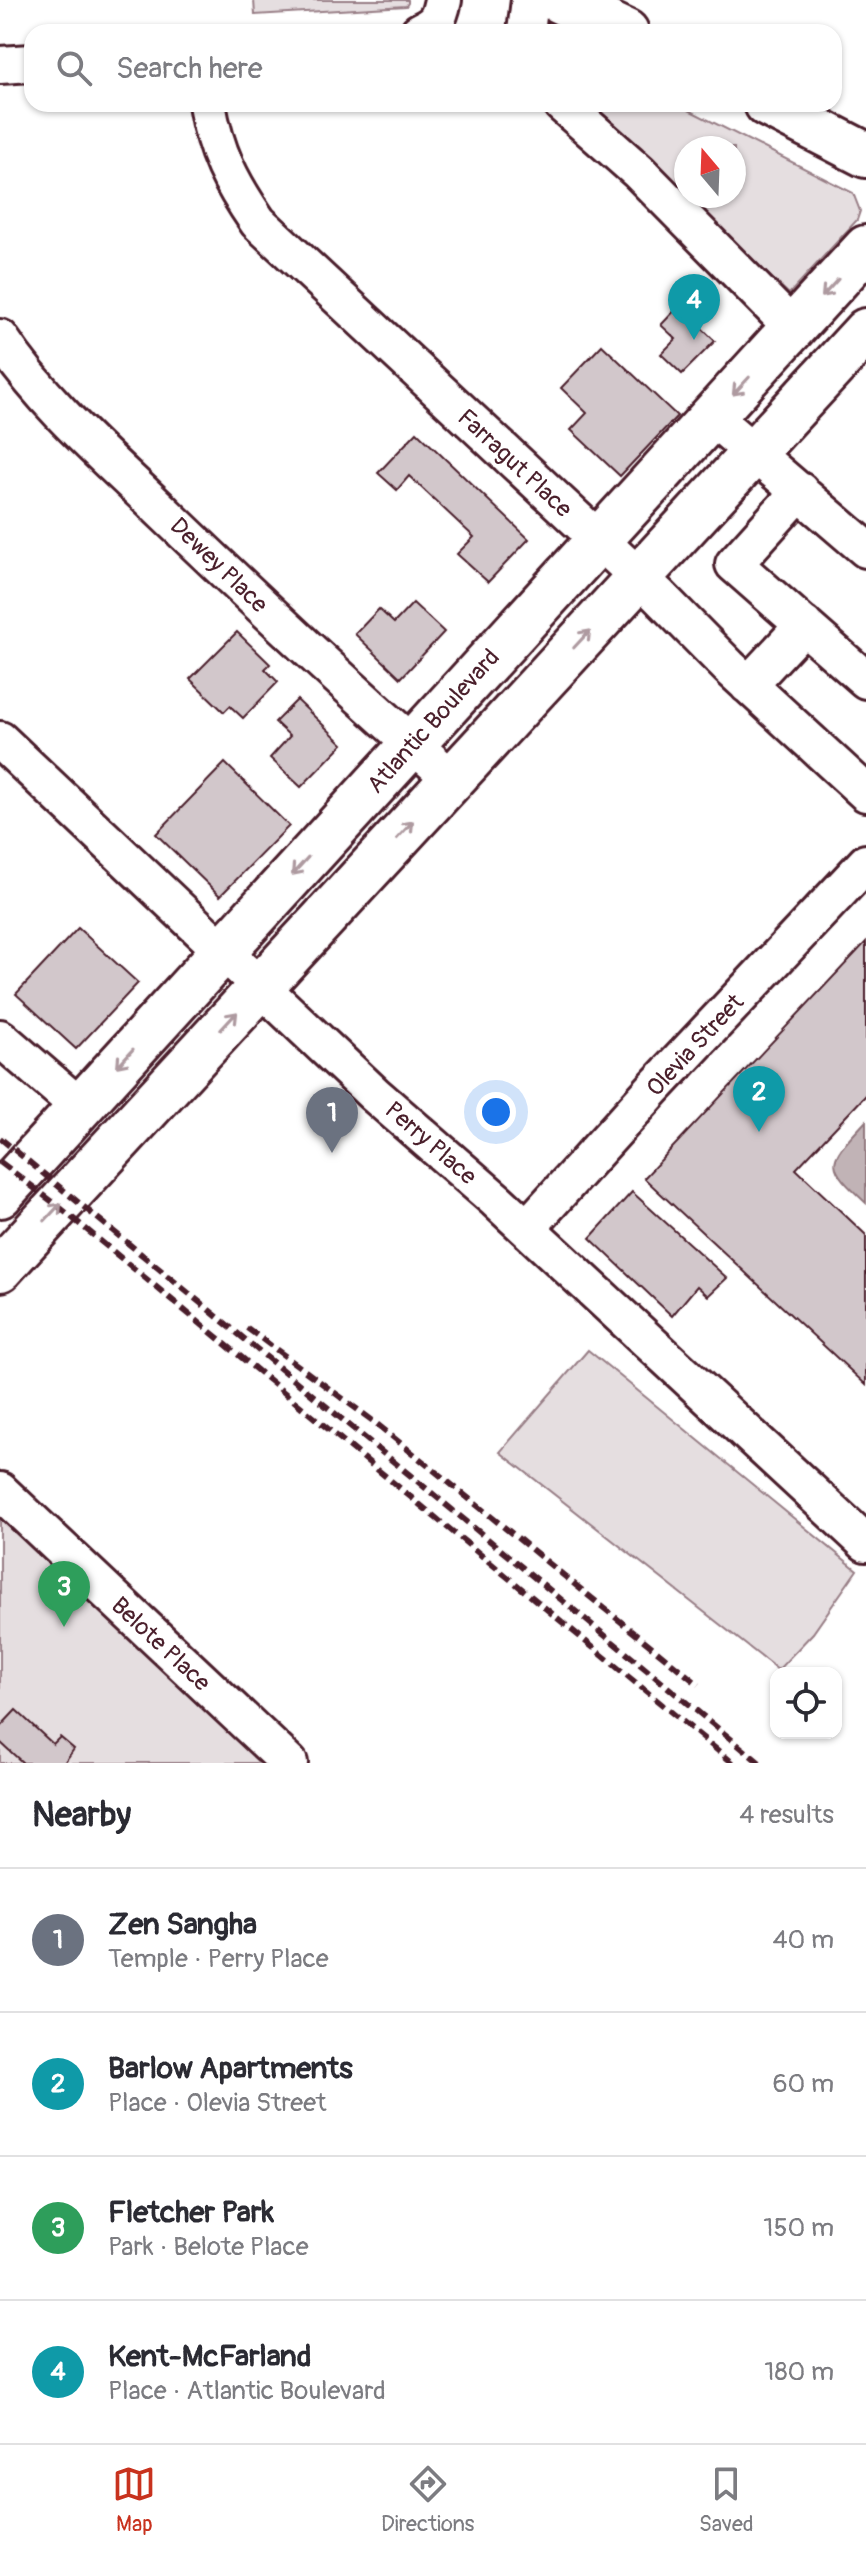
<!DOCTYPE html>
<meta charset="utf-8">
<style>
body{margin:0;font-family:Pangolin,sans-serif;background:#f2f2f3;color:#2b2b33}
.controls{position:absolute;right:24px;bottom:24px;display:grid;overflow:hidden;border-radius:16px;box-shadow:0 2px 6px #0004}
.controls button{width:72px;height:72px;display:grid;place-items:center;padding:0;border:0;border-bottom:2px solid #e1e1e2;background:#fff;color:#2b2b33;font:40px sans-serif}
.compass{position:absolute;left:674px;top:136px;width:72px;height:72px;border-radius:50%;background:#fff;box-shadow:0 2px 6px #0004;rotate:341deg}
.you{position:absolute;left:496px;top:1112px;width:28px;height:28px;margin:-20px;border:6px solid #fff;border-radius:50%;background:#1a73e8;box-shadow:0 0 0 12px #1a73e833}
.badge{display:grid;place-items:center;width:52px;height:52px;border-radius:50%;background:#c8321e;color:#fff;font-size:26px;font-weight:700}
.pin{position:absolute;translate:-50% -66px;filter:drop-shadow(0 2px 4px #0008)}
.pin::after{content:'';position:absolute;top:42px;width:28px;height:24px;background:inherit;clip-path:polygon(0 0,100% 0,50% 100%)}
.list{margin:0;padding:0;list-style:none}
h2{display:flex;justify-content:space-between;align-items:center;height:104px;margin:0;padding:0 32px;font-size:34px}
h2 small{font-size:26px;font-weight:400;color:#7c7c81}
.list li{display:grid;grid-template-columns:52px 1fr auto;gap:24px;align-items:center;box-sizing:border-box;height:144px;padding:0 32px;border-top:2px solid #e1e1e2}
.list b{display:block;font-size:30px;white-space:nowrap}
.list p{margin:0;font-size:26px;white-space:nowrap;color:#7c7c81}
.list em{font-size:26px;font-style:normal;color:#7c7c81}
.icon{flex:none;width:44px;height:44px;fill:none;stroke:currentColor;stroke-width:2;stroke-linecap:round;stroke-linejoin:round}
.map{position:relative;flex:none;width:866px;height:1763px;overflow:hidden}
.search{position:absolute;background:#fff;box-shadow:0 2px 6px #0004;left:24px;right:24px;top:24px;height:88px;display:flex;align-items:center;gap:20px;box-sizing:border-box;padding:0 28px;border-radius:24px;color:#7c7c81;font-size:30px}
.sheet{height:680px;background:#fff}
nav{display:flex;justify-content:space-around;align-items:center;box-sizing:border-box;height:112px;border-top:2px solid #e1e1e2;background:#fff;font-size:22px;color:#7c7c81}
nav a{display:grid;justify-items:center;gap:4px}
nav .on{color:#c8321e}
.map>svg:first-child{display:block}
.green{fill:#e5dee0;stroke:#987e86;stroke-width:2;fill-rule:evenodd}
.water{fill:#c1b3b6;stroke:#91787e;stroke-width:2}
.building{fill:#d2c7cb;stroke:#4a1f2b;stroke-width:2}
.lines{fill:none;stroke-linecap:round;stroke-linejoin:round}
.minor-casing{stroke:#4a1f2b;stroke-width:42}
.major-casing{stroke:#4a1f2b;stroke-width:50}
.minor{stroke:#fff;stroke-width:36}
.major{stroke:#fff;stroke-width:44}
.rail{stroke:#4a1f2b;stroke-width:6;stroke-dasharray:12 6;stroke-linecap:butt}
.oneway{stroke:#ae9aa0}
.labels{text-anchor:middle;stroke-width:7;stroke-linejoin:round;paint-order:stroke}
.street-label{font-size:24px;fill:#4a1f2b;stroke:#fff}
</style>
<div class="map">
<svg width="866" height="1763" viewBox="0 0 866 1763">
<rect width="100%" height="100%" fill="#fff"/>
<filter id="ink" filterUnits="userSpaceOnUse"><feTurbulence type="fractalNoise" baseFrequency=".0125" numOctaves="2"/><feDisplacementMap in="SourceGraphic" scale="16" xChannelSelector="R" yChannelSelector="G"/><feConvolveMatrix kernelMatrix="1 2 1 2 8 2 1 2 1" color-interpolation-filters="sRGB"/></filter>
<g filter="url(#ink)">
<path class="green" d="M254,0H408V3L406,6L255,15Z
M587,104H677L853,193L860,211L857,220L789,294ZM686,148H734V196H686Z
M588,1350L857,1570L813,1633L778,1670L500,1452Z
M0,1503L257,1750L261,1763H0Z"/>
<path class="water" d="M866,1121V1203C823,1163 827,1163 866,1121Z"/>
<path class="building" d="M679,306L715,341L682,374L661,354L676,339L661,325Z
M602,345L677,416L620,476L571,430L587,413L561,388Z
M417,432L529,539L488,582L457,554L474,537L409,476L397,490L378,473Z
M413,603L444,632L401,678L355,634L379,609L394,623Z
M237,632L270,664L265,669L278,682L243,718L230,706L224,712L190,679Z
M297,700L343,744L301,787L270,758L290,736L275,722Z
M225,763L289,826L220,896L156,834Z
M78,928L138,983L76,1049L16,994Z
M866,942V1095L796,1169L866,1235V1385L644,1178Z
M632,1192L727,1278L708,1296L697,1286L672,1316L590,1238Z
M16,1710L53,1744L60,1737L74,1749L64,1763H23L0,1742V1727Z"/>
<g class="lines">
<g class="minor-casing">
<path id="minor" d="M419,32C437,23 439,19 443,0
M526,32L530,0
M0,65L32,63
M207,104C215,152 231,183 258,222L658,595L729,667L866,793
M562,104L639,172L793,328
M0,338C45,406 108,459 166,515C260,605 355,694 452,779
M712,417L866,549
M800,491L734,564L866,680
M748,685L804,625
M0,740L374,1094L496,1200L866,1543
M0,1038L80,1107
M527,1228L654,1088L866,863
M0,1491L289,1763"/>
</g>
<g class="major-casing">
<path id="major" d="M558,0L626,32
M767,104L866,155
M0,1195L866,248
M0,1269L866,331"/>
</g>
<use href="#minor" class="minor"/>
<use href="#major" class="major"/>
<path class="rail" d="M0,1138L760,1763
M0,1162L58,1206L733,1763
M247,1328L373,1421L699,1685"/>
</g>
<defs><path id="oneway-shaft" d="M-6 0H5M1.5-3L5.5 0L1.5 3" fill="none" stroke-width="1.6" stroke-linecap="round" stroke-linejoin="round" transform="scale(2)"/></defs>
<g class="oneway">
<use href="#oneway-shaft" transform="translate(830 288) rotate(132)"/>
<use href="#oneway-shaft" transform="translate(741 386) rotate(133)"/>
<use href="#oneway-shaft" transform="translate(582 639) rotate(-47)"/>
<use href="#oneway-shaft" transform="translate(405 830) rotate(-47)"/>
<use href="#oneway-shaft" transform="translate(300 866) rotate(132)"/>
<use href="#oneway-shaft" transform="translate(229 1021) rotate(-47)"/>
<use href="#oneway-shaft" transform="translate(125 1058) rotate(132)"/>
<use href="#oneway-shaft" transform="translate(53 1212) rotate(-47)"/>
</g>
</g>
<g class="labels">
<g class="street-label">
<text transform="translate(515 463) rotate(43)" y="8">Farragut Place</text>
<text transform="translate(219 565) rotate(44)" y="8">Dewey Place</text>
<text transform="translate(433 721) rotate(-48)" y="8">Atlantic Boulevard</text>
<text transform="translate(695 1045) rotate(-47)" y="8">Olevia Street</text>
<text transform="translate(431 1143) rotate(41)" y="8">Perry Place</text>
<text transform="translate(161 1644) rotate(43)" y="8">Belote Place</text>
</g>
</g>
</svg>
<div class="controls">
<button><svg class="icon" aria-label="locate" viewBox="0 0 24 24"><circle cx="12" cy="12" r="6"/><path d="M12 2v4M12 18v4M2 12h4M18 12h4"/></svg></button>
</div>
<svg class="compass" viewBox="-18 -18 36 36"><path d="M0-13l5 13h-10z" fill="#e53935"/><path d="M0 13l5-13h-10z" fill="#7c7c81"/></svg>
<div class="you"></div>
<div class="pin badge" style="left:332px;top:1153px;background:#6b7280">1</div>
<div class="pin badge" style="left:759px;top:1132px;background:#0f9aa8">2</div>
<div class="pin badge" style="left:64px;top:1627px;background:#2e9e5b">3</div>
<div class="pin badge" style="left:694px;top:340px;background:#0f9aa8">4</div>
<div class="search"><svg class="icon" aria-label="search" viewBox="0 0 24 24"><circle cx="10" cy="10" r="6"/><path d="M15 15l6 6"/></svg>Search here</div>
</div>
<section class="sheet">
<h2>Nearby<small>4 results</small></h2>
<ul class="list">
<li><span class="badge" style="background:#6b7280">1</span><div><b>Zen Sangha</b><p>Temple · Perry Place</p></div><em>40 m</em></li>
<li><span class="badge" style="background:#0f9aa8">2</span><div><b>Barlow Apartments</b><p>Place · Olevia Street</p></div><em>60 m</em></li>
<li><span class="badge" style="background:#2e9e5b">3</span><div><b>Fletcher Park</b><p>Park · Belote Place</p></div><em>150 m</em></li>
<li><span class="badge" style="background:#0f9aa8">4</span><div><b>Kent-McFarland</b><p>Place · Atlantic Boulevard</p></div><em>180 m</em></li>
</ul>
</section>
<nav>
<a class="on"><svg class="icon" aria-label="map" viewBox="0 0 24 24"><path d="M3 6l6-2 6 2 6-2v14l-6 2-6-2-6 2zM9 4v14M15 6v14"/></svg>Map</a>
<a><svg class="icon" aria-label="directions" viewBox="0 0 24 24"><path d="M12 3l9 9-9 9-9-9zM9 14v-3h6M13 9l2 2-2 2"/></svg>Directions</a>
<a><svg class="icon" aria-label="saved" viewBox="0 0 24 24"><path d="M7 4h10v16l-5-4-5 4z"/></svg>Saved</a>
</nav>
